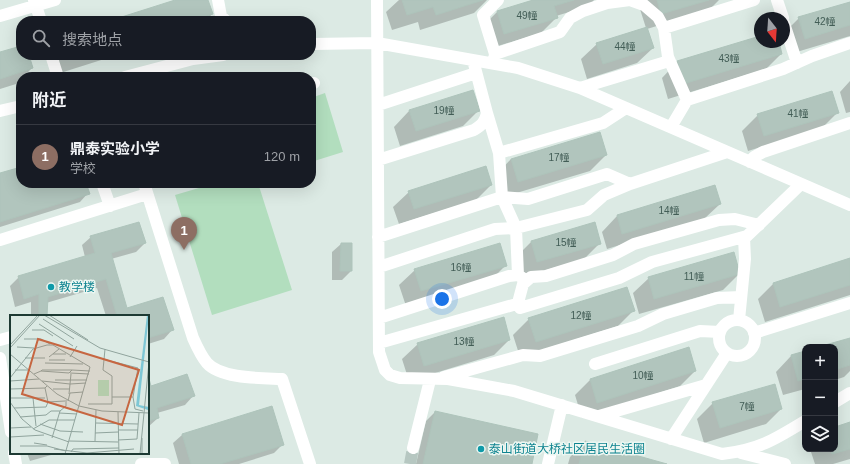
<!DOCTYPE html>
<html lang="zh">
<meta charset="utf-8">
<style>
body{margin:0;font-family:Helvetica,"Noto Sans SC",sans-serif;background:#20242c;color:#f1f3f6}
.controls{position:absolute;right:12px;bottom:12px;display:grid;overflow:hidden;border-radius:8px;box-shadow:0 4px 16px #0002}
.controls button{width:36px;height:36px;display:grid;place-items:center;padding:0;border:0;border-bottom:1px solid #363941;background:#171b24;color:#f1f3f6;font:20px sans-serif}
.compass{position:absolute;left:754px;top:12px;width:36px;height:36px;border-radius:50%;background:#171b24;box-shadow:0 4px 16px #0002;rotate:163deg}
.you{position:absolute;left:442px;top:299px;width:14px;height:14px;margin:-10px;border:3px solid #fff;border-radius:50%;background:#1a73e8;box-shadow:0 0 0 6px #1a73e833}
.badge{display:grid;place-items:center;width:26px;height:26px;border-radius:50%;background:#db2777;color:#fff;font-size:13px;font-weight:700}
.pin{position:absolute;translate:-50% -33px;filter:drop-shadow(0 1px 2px #0008)}
.pin::after{content:'';position:absolute;top:21px;width:14px;height:12px;background:inherit;clip-path:polygon(0 0,100% 0,50% 100%)}
.list{margin:0;padding:0;list-style:none}
h2{display:flex;justify-content:space-between;align-items:center;height:52px;margin:0;padding:0 16px;font-size:17px}
h2 small{font-size:13px;font-weight:400;color:#9ea1a6}
.list li{display:grid;grid-template-columns:26px 1fr auto;gap:12px;align-items:center;box-sizing:border-box;height:64px;padding:0 16px;border-top:1px solid #363941}
.list b{display:block;font-size:15px;white-space:nowrap}
.list p{margin:0;font-size:13px;white-space:nowrap;color:#9ea1a6}
.list em{font-size:13px;font-style:normal;color:#9ea1a6}
.icon{flex:none;width:22px;height:22px;fill:none;stroke:currentColor;stroke-width:2;stroke-linecap:round;stroke-linejoin:round}
.map{position:relative;flex:none;width:850px;height:464px;overflow:hidden}
.search{position:absolute;background:#171b24;box-shadow:0 4px 16px #0002;left:16px;top:16px;width:300px;height:44px;display:flex;align-items:center;gap:10px;box-sizing:border-box;padding:0 14px;border-radius:16px;color:#9ea1a6;font-size:15px}
.panel{position:absolute;background:#171b24;box-shadow:0 4px 16px #0002;left:16px;top:72px;width:300px;height:116px;border-radius:16px}
.map>svg:first-child{display:block}
.green{fill:#b2debe}
.shadow{fill:#0003}
.building{fill:#b1c5bd;stroke:#aec4bb}
.lines{fill:none;stroke-linecap:round;stroke-linejoin:round}
.minor-tunnel{stroke:#b6c7c1;stroke-width:12;stroke-dasharray:12 6;stroke-linecap:butt}
.minor{stroke:#fff;stroke-width:12}
.culture-dot{fill:#0f9aa8;stroke:#ecf7f2;stroke-width:1.5}
.labels{text-anchor:middle;stroke-width:3;stroke-linejoin:round;paint-order:stroke}
.number-label{font-size:10px;fill:#425d56}
.culture-label{font-size:12px;fill:#0d838f;stroke:#ecf7f2;text-anchor:start}
.inset-road{fill:none;stroke:#90a49d;stroke-width:1}
.view{fill:#c66641;fill-opacity:0.15;stroke:#c66641;stroke-width:2}
.inset-edge{fill:none;stroke:#1d3a33;stroke-width:2}
</style>
<div class="map">
<svg width="850" height="464" viewBox="0 0 850 464">
<rect width="100%" height="100%" fill="#dceae4"/>
<path class="green" d="M325,93L343,152L311,162V98Z
M216,183H258L292,290L212,315L175,195Z"/>
<path class="shadow" d="M178,0H207L212,14L205,21H113Z
M399,0H487L474,13L420,30L418,22L392,30L386,12Z
M534,0H594L589,6L556,16V18L541,33L488,49L482,27L497,12Z
M645,0H719L709,10L647,29L653,48L637,63L587,79L581,59L597,44L646,28L639,6Z
M850,3V36L790,54L784,33L799,18Z
M760,37V42H778L781,54L766,69L668,99L662,78L677,62Z
M21,47V55H28L32,68L16,84L0,89V53Z
M47,55H117L54,75Z
M850,81V112L846,113L840,92Z
M479,110L463,126L400,146L394,127L409,111Z
M838,112L822,128L748,151L742,131L758,115Z
M606,155L590,171L503,197L496,175L511,159Z
M21,168V183H28L30,188L45,183H85L88,193L80,202L0,227V174Z
M491,185L476,200L399,224L393,207L409,192Z
M720,204L704,219L607,249L602,232L617,216Z
M594,224L600,243L584,259L522,277L516,257L531,242Z
M91,237L145,243L136,252L111,259L126,309L162,298L172,330L164,339L148,344V316H106L97,288L46,303V316H31V302L15,307L10,286L19,277L85,257L82,245Z
M341,244L351,271L342,280H332V252Z
M850,259V295L765,322L758,299L773,284Z
M506,265L490,281L406,306L399,285L415,270Z
M739,274L723,290L639,314L633,293L649,278Z
M634,310L618,326L520,357L513,335L529,319Z
M850,339V371L844,377L835,380V347H822Z
M509,340L494,355L409,381L402,359L418,344Z
M688,349L695,371L680,386L582,418L575,395L590,380Z
M805,352V389L783,395L776,372L791,356Z
M148,378L151,387L193,396L185,405L157,413L158,418L148,427Z
M713,403L781,409L766,424L704,443L697,419Z
M271,408L283,444L274,453L239,464H179L173,443L182,435Z
M435,412L531,464H416L426,421Z
M850,423V459L833,464H815L810,449H835V428Z
M585,442L664,464H568L570,457Z
M27,453H58L30,461Z"/>
<path class="building" d="M175,0H208L213,14L192,21H109Z
M402,0H483L436,15L433,7L407,15Z
M533,0H574L554,6L558,18L504,34L497,11Z
M657,0H709L661,14Z
M850,2V25L805,39L798,17Z
M647,27L654,48L603,64L596,43Z
M760,36V42H779L782,54L683,84L677,61Z
M21,46V55H29L33,68L0,79V52Z
M67,55H85L69,60Z
M473,90L480,111L416,131L409,110Z
M832,91L839,113L764,136L757,114Z
M600,132L607,155L518,182L511,159Z
M486,166L492,185L414,209L408,191Z
M21,167V183H29L30,187L42,183H86L90,194L0,222V173Z
M715,185L721,204L622,234L617,215Z
M139,222L146,243L111,253L127,308L163,297L174,330L148,338V316H117L106,279L48,297L47,316H39V294L24,299L18,276L95,253L90,236Z
M595,222L601,244L537,262L531,241Z
M341,243H352V271H340Z
M500,243L507,266L421,291L414,269Z
M734,252L740,274L654,299L648,277Z
M850,258V285L780,307L773,283Z
M627,287L635,311L536,342L528,318Z
M504,317L510,340L424,366L417,343Z
M850,338V365L835,370V347H818Z
M689,347L696,371L597,403L590,379Z
M805,351V379L798,381L791,355Z
M187,374L195,396L157,408L159,418L148,421V375L151,386Z
M775,384L782,409L720,428L712,402Z
M272,406L284,445L220,464H191L182,434Z
M435,411L538,434L532,464H423Z
M850,422V449L832,454L830,449H835V427Z
M585,441L667,464H579Z"/>
<g class="lines">
<path class="minor-tunnel" d="M410,464L413,448"/>
<path class="minor" d="M34,0L41,21
M218,0L221,16L226,21
M377,0L379,352L385,370L390,375L400,378L448,379L514,391L722,454C758,450 774,440 805,421
M777,0L783,18
M0,16L55,0
M784,23L797,63
M664,28L754,0
M311,44L377,43L518,68L580,88L850,205
M495,54L560,32L570,18L583,11L607,3L630,0L644,5L658,17L664,28L668,57L687,100
M51,55L58,77
M494,60L495,54L483,15L498,0
M125,77L193,59L223,55
M311,84L314,83
M580,88L669,61
M378,105L476,73
M0,111L21,106
M671,127L687,100L783,69L812,56L850,43
M499,153L603,123L626,108
M378,160L474,130C482,125 485,122 487,113L473,60
M750,162L754,157L763,152L850,123
M102,183L110,206
M144,183L193,338C197,347 201,356 207,363C221,379 262,378 282,379L310,464
M759,225L735,219L719,220L634,244L613,255L546,276L531,277L523,284L519,299L520,308L619,278L652,262L747,236L801,184
M378,237L502,197L499,153L487,113
M0,240L147,194
M379,267L495,229L516,228L587,210L604,195L630,184
M518,275L516,228L502,197L528,199L607,174L630,184L727,152
M379,318L509,276L518,275L524,279
M719 338a18 18 0 1 1 36 0a18 18 0 1 1-36 0Z
M739,320L745,259L744,237
M754,333L850,303
M0,340L11,337
M379,343L520,303
M0,358L11,432
M595,364L700,331L720,332
M444,377L523,355L540,356L638,326L663,314L717,298L741,297
M835,402L850,393
M599,416L706,385
M671,439L727,353
M413,448L430,380
M14,453L16,464
M741,453L785,464
M141,464H165
M548,464L562,405"/>
</g>
<g class="culture-dot">
<circle cx="51" cy="287" r="4"/>
<circle cx="481" cy="449" r="4"/>
</g>
<g class="labels">
<g class="number-label">
<text x="527" y="19">49幢</text>
<text x="825" y="25">42幢</text>
<text x="625" y="50">44幢</text>
<text x="729" y="62">43幢</text>
<text x="444" y="114">19幢</text>
<text x="798" y="117">41幢</text>
<text x="559" y="161">17幢</text>
<text x="669" y="214">14幢</text>
<text x="566" y="246">15幢</text>
<text x="461" y="271">16幢</text>
<text x="694" y="280">11幢</text>
<text x="581" y="319">12幢</text>
<text x="464" y="345">13幢</text>
<text x="643" y="379">10幢</text>
<text x="747" y="410">7幢</text>
</g>
<g class="culture-label">
<text x="59" y="291">教学楼</text>
<text x="489" y="453">泰山街道大桥社区居民生活圈</text>
</g>
</g>
<g transform="translate(10 315)">
<rect width="139" height="139" fill="#dceae4"/>
<path d="M88,65H99V81H88Z" fill="#b2debe"/>
<path d="M137,0H139L129,90L139,92L138,95L126,91Z" fill="#7ec7d5"/>
<path class="inset-road" d="M34,0L90,33L139,47M39,0L78,25M33,4L64,24M29,9L63,31M22,15H34L43,21M14,24H31L40,29M0,30L28,0M7,32L24,33M0,33L30,0M0,39L47,79L69,91L92,96L139,98M43,39H56M39,42L49,34M60,42L67,31M15,43H35M93,44L128,53L123,82M39,45H55M35,48L73,49M5,55H18M62,55L80,56M60,58L79,59M24,59L31,56L32,55H62L59,58L31,56M0,63L23,34L37,30H43L80,52L55,139M45,65H77M0,66L29,64M32,66L60,69L61,59M35,73L38,87L55,86M0,74L35,73L37,71M43,74H59M59,79L60,69L76,68M102,82H123L125,94L133,96M0,83H35M23,83L26,111M58,86L60,78L73,77M0,87L12,104L25,115L59,127M78,89H102V61L93,55L95,34M4,93L36,92L38,87M108,97L109,139M49,98L67,99M10,102L36,100L41,96H50M86,108L128,109M30,109L50,116L73,117M0,113L21,112M23,114L39,105H65M108,115H128M85,118L108,117M0,122L34,120M42,123L50,96L56,91V85M132,123V139M108,125L127,124L129,98M59,126L108,127M85,126L86,95M24,128L37,130M10,131H37L56,136M44,134L77,138L124,134M61,137L63,134L109,133M130,139L139,47"/>
<path class="view" d="M28,24L129,55L112,110L12,79Z"/>
<rect width="139" height="139" class="inset-edge"/>
</g>
</svg>
<div class="controls">
<button>+</button>
<button>−</button>
<button><svg class="icon" aria-label="layers" viewBox="0 0 24 24"><path d="M12 4l9 5-9 5-9-5zM3 14l9 5 9-5"/></svg></button>
</div>
<svg class="compass" viewBox="-18 -18 36 36"><path d="M0-13l5 13h-10z" fill="#e53935"/><path d="M0 13l5-13h-10z" fill="#9ea1a6"/></svg>
<div class="you"></div>
<div class="pin badge" style="left:184px;top:250px;background:#8d6e63">1</div>
<div class="search"><svg class="icon" aria-label="search" viewBox="0 0 24 24"><circle cx="10" cy="10" r="6"/><path d="M15 15l6 6"/></svg>搜索地点</div>
<section class="panel">
<h2>附近<small></small></h2>
<ul class="list">
<li><span class="badge" style="background:#8d6e63">1</span><div><b>鼎泰实验小学</b><p>学校</p></div><em>120 m</em></li>
</ul>
</section>
</div>
